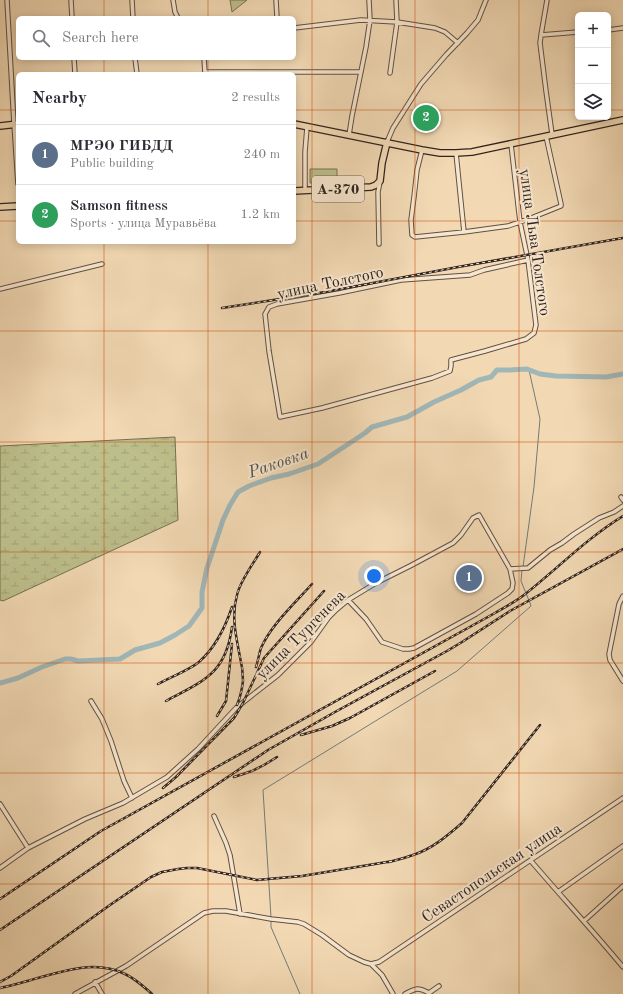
<!DOCTYPE html>
<meta charset="utf-8">
<style>
body{margin:0;font-family:"Old Standard TT",serif;background:#f2f2f3;color:#2b2b33}
.controls{position:absolute;right:12px;top:12px;display:grid;overflow:hidden;border-radius:6px;box-shadow:0 2px 10px #0003}
.controls button{width:36px;height:36px;display:grid;place-items:center;padding:0;border:0;border-bottom:1px solid #e1e1e2;background:#fff;color:#2b2b33;font:20px sans-serif}
.you{position:absolute;left:374px;top:576px;width:14px;height:14px;margin:-10px;border:3px solid #fff;border-radius:50%;background:#1a73e8;box-shadow:0 0 0 6px #1a73e833}
.badge{display:grid;place-items:center;width:26px;height:26px;border-radius:50%;background:#2563eb;color:#fff;font-size:13px;font-weight:700}
.pin{position:absolute;translate:-50% -50%;border:2px solid #fff;box-shadow:0 1px 4px #0006}
.list{margin:0;padding:0;list-style:none}
h2{display:flex;justify-content:space-between;align-items:center;height:52px;margin:0;padding:0 16px;font-size:17px}
h2 small{font-size:13px;font-weight:400;color:#7c7c81}
.list li{display:grid;grid-template-columns:26px 1fr auto;gap:12px;align-items:center;box-sizing:border-box;height:60px;padding:0 16px;border-top:1px solid #e1e1e2}
.list b{display:block;font-size:15px;white-space:nowrap}
.list p{margin:0;font-size:13px;white-space:nowrap;color:#7c7c81}
.list em{font-size:13px;font-style:normal;color:#7c7c81}
.icon{flex:none;width:22px;height:22px;fill:none;stroke:currentColor;stroke-width:2;stroke-linecap:round;stroke-linejoin:round}
.map{position:relative;flex:none;width:623px;height:994px;overflow:hidden}
.search{position:absolute;background:#fff;box-shadow:0 2px 10px #0003;left:16px;top:16px;width:280px;height:44px;display:flex;align-items:center;gap:10px;box-sizing:border-box;padding:0 14px;border-radius:6px;color:#7c7c81;font-size:15px}
.panel{position:absolute;background:#fff;box-shadow:0 2px 10px #0003;left:16px;top:72px;width:280px;height:172px;border-radius:6px}
.map>svg:first-child{display:block}
.grass{fill:#bdbf8b;stroke:#767155}
.wetland{fill:url(#wetland-marsh);stroke:#767155}
.lines{fill:none;stroke-linecap:round;stroke-linejoin:round}
.stream{stroke:#737c7b;stroke-width:1}
.river{stroke:#a0b7b8;stroke-width:5}
.minor-casing{stroke:#605044;stroke-width:5.5}
.highway-casing{stroke:#2f231f;stroke-width:8}
.minor{stroke:#f7e6ce;stroke-width:3.5}
.highway{stroke:#f2d9b4;stroke-width:5.5}
.rail-casing{stroke:#2f231f;stroke-width:2.5}
.rail{stroke:#f7e6ce;stroke-width:1;stroke-dasharray:3;stroke-linecap:butt}
.grid{fill:none;stroke:#cc510f;stroke-width:1;stroke-opacity:0.55}
.labels{text-anchor:middle;stroke-width:4;stroke-linejoin:round;paint-order:stroke}
.shield{fill:#f7e6ce;stroke:#6b5e54;stroke-width:1}
.shield-label{font-size:15px;font-weight:bold;fill:#2f231f}
.street-label{font-size:16px;fill:#2f231f;stroke:#f7e6ce}
.water-label{font-size:17px;font-style:italic;fill:#514f4d;stroke:#f7e6ce}
</style>
<div class="map">
<svg width="623" height="994" viewBox="0 0 623 994">
<defs>
<pattern id="wetland-marsh" width="20" height="14" patternUnits="userSpaceOnUse"><rect width="20" height="14" fill="#bdbf8b"/><path d="M1 5h8M5 5V1M11 12h8M15 12V8" fill="none" stroke="#a3a478"/></pattern>
</defs>
<rect width="100%" height="100%" fill="#f2d9b4"/>
<filter id="stains"><feTurbulence type="fractalNoise" baseFrequency=".005" numOctaves="4"/><feColorMatrix values="0 0 0 0 .2 0 0 0 0 .09 0 0 0 0 .02 0 0 0 .5 -.17"/></filter>
<radialGradient id="worn" r=".72"><stop offset=".6" stop-color="#630" stop-opacity="0"/><stop offset="1" stop-color="#630" stop-opacity=".3"/></radialGradient>
<path class="grass" d="M230,0H247L232,12Z
M310,169H337V183H310Z"/>
<path class="wetland" d="M175,437L178,520L3,601L0,600V446Z"/>
<g class="lines">
<path class="stream" d="M523,567L534,487L540,419L529,370
M271,917L263,790L457,671L531,606L530,603L521,581L522,570
M271,921V927L300,994"/>
<path class="river" d="M0,683L18,678L42,667L65,659H71L78,661L120,659L135,650L160,643L175,635L189,626L202,608V592L207,568L223,520L230,505L238,492L249,486L271,478L289,474L318,464L365,433L372,427L407,417L434,402L461,390L479,380L491,377L497,370H510L527,369L540,374L556,376L606,377L623,374"/>
<g class="minor-casing">
<path id="minor" d="M7,0L14,124L18,184
M71,0L72,18
M132,0L133,18
M173,0L175,12L178,18
M276,0L277,18
M547,0L541,35L540,43L546,91L552,134
M294,28L361,20L397,22L435,28L445,32L458,43
M608,30L623,28
M541,35L578,32
M74,58L75,74
M135,58L137,74
M204,58L205,73
M205,72H361
M390,73L397,22L396,0
M349,135L352,116L366,47L370,20L369,0
M387,142L393,128L421,84L446,55L467,33L478,20L486,0
M511,144L520,222L528,260L536,325L534,333L526,339L485,351L451,360V366L450,371L432,378L322,408L280,417L269,351L265,314L269,307L277,304L339,293L401,280L470,275L484,270L528,260
M422,150L417,170L414,197L411,220L412,235L415,237L464,232L508,226L526,220L561,206V204L546,136
M456,153L464,232
M305,190V152L307,127
M379,244L378,192L380,182
M0,289L102,264
M621,497L623,500
M510,569L528,568L550,550L562,543L574,534L599,518L614,512L623,506
M623,596L619,604L609,654L610,660L623,681
M91,701L102,719L111,741L124,781L132,798
M0,804L28,848
M214,816L226,843L230,855L240,914
M531,861C561,896 593,931 623,967
M0,868L28,848L85,819L123,803L167,777L198,749L236,708L278,675L311,642L329,617L335,611L348,600L376,583L410,566L453,543L461,535L473,518L479,515L510,569L513,583L512,589L508,593L476,614L414,648L409,649H403L382,642L366,619L348,600
M558,892L623,846
M584,921L623,886
M371,964L379,962L623,798
M95,982L102,994
M75,994L126,966L204,913L213,911H226L271,919L298,922L304,924L322,935L349,955L364,962L371,964L382,975L393,994
M405,994C416,988 418,987 429,993L439,986"/>
</g>
<g class="highway-casing">
<path id="highway" d="M294,124L422,150L440,153H456L472,152L623,120
M0,126L18,124
M294,191L371,187L376,185L380,181L382,163L387,142
M0,207L18,206"/>
</g>
<use href="#minor" class="minor"/>
<use href="#highway" class="highway"/>
<g class="rail-casing">
<path id="rail" d="M222,308L325,292L458,267L623,238
M256,667C258,661 259,654 261,648C271,625 295,603 312,584
M158,684C170,677 188,671 199,662C216,647 225,628 232,607
M166,701C203,681 226,674 232,627
M237,705C240,698 242,689 243,681C243,673 242,665 240,657C236,636 231,616 237,595C240,581 253,564 260,552
M217,716L226,701L232,644
M301,735L332,726L350,718L435,671
M234,777L252,771L264,765L277,757
M163,788L176,777L234,718L243,703L264,658L324,591
M389,862C397,860 405,858 413,855C432,849 447,836 462,823L540,725
M0,899L101,831L495,613C505,607 515,602 524,595C557,569 587,538 623,516
M0,930L268,750L335,712L447,651L462,642L510,611L623,549
M0,982L11,976L110,905L151,877L162,872L178,869L187,868H197L257,880L268,879L302,876L393,861
M0,988C15,985 30,980 45,976C72,969 98,961 125,974C136,979 144,987 152,994"/>
</g>
<use href="#rail" class="rail"/>
</g>
<path class="grid" d="M104,0V18M208,0V18M312,0V994M415,0V994M519,0V994M104,58V74M208,58V74M0,110H18M294,110H578M608,110H623M0,221H18M294,221H623M104,242V994M208,242V994M0,331H623M0,442H623M0,552H623M0,663H623M0,773H623M0,884H623"/>
<g class="labels">
<rect class="shield" x="312" y="176" width="52" height="26" rx="3"/>
<g class="shield-label">
<text x="338" y="194">А-370</text>
</g>
<g class="street-label">
<text transform="translate(536 242) rotate(82)" y="6">улица Льва Толстого</text>
<text transform="translate(330 282) rotate(-12)" y="6">улица Толстого</text>
<text transform="translate(300 634) rotate(-45)" y="6">улица Тургенева</text>
<text transform="translate(491 872) rotate(-34)" y="6">Севастопольская улица</text>
</g>
<g class="water-label">
<text transform="translate(278 462) rotate(-19)" y="6">Раковка</text>
</g>
</g>
<rect width="100%" height="100%" filter="url(#stains)"/>
<rect width="100%" height="100%" fill="url(#worn)"/>
</svg>
<div class="controls">
<button>+</button>
<button>−</button>
<button><svg class="icon" aria-label="layers" viewBox="0 0 24 24"><path d="M12 4l9 5-9 5-9-5zM3 14l9 5 9-5"/></svg></button>
</div>
<div class="you"></div>
<div class="pin badge" style="left:469px;top:578px;background:#5c6f8a">1</div>
<div class="pin badge" style="left:426px;top:118px;background:#2e9e5b">2</div>
<div class="search"><svg class="icon" aria-label="search" viewBox="0 0 24 24"><circle cx="10" cy="10" r="6"/><path d="M15 15l6 6"/></svg>Search here</div>
<section class="panel">
<h2>Nearby<small>2 results</small></h2>
<ul class="list">
<li><span class="badge" style="background:#5c6f8a">1</span><div><b>МРЭО ГИБДД</b><p>Public building</p></div><em>240 m</em></li>
<li><span class="badge" style="background:#2e9e5b">2</span><div><b>Samson fitness</b><p>Sports · улица Муравьёва</p></div><em>1.2 km</em></li>
</ul>
</section>
</div>
